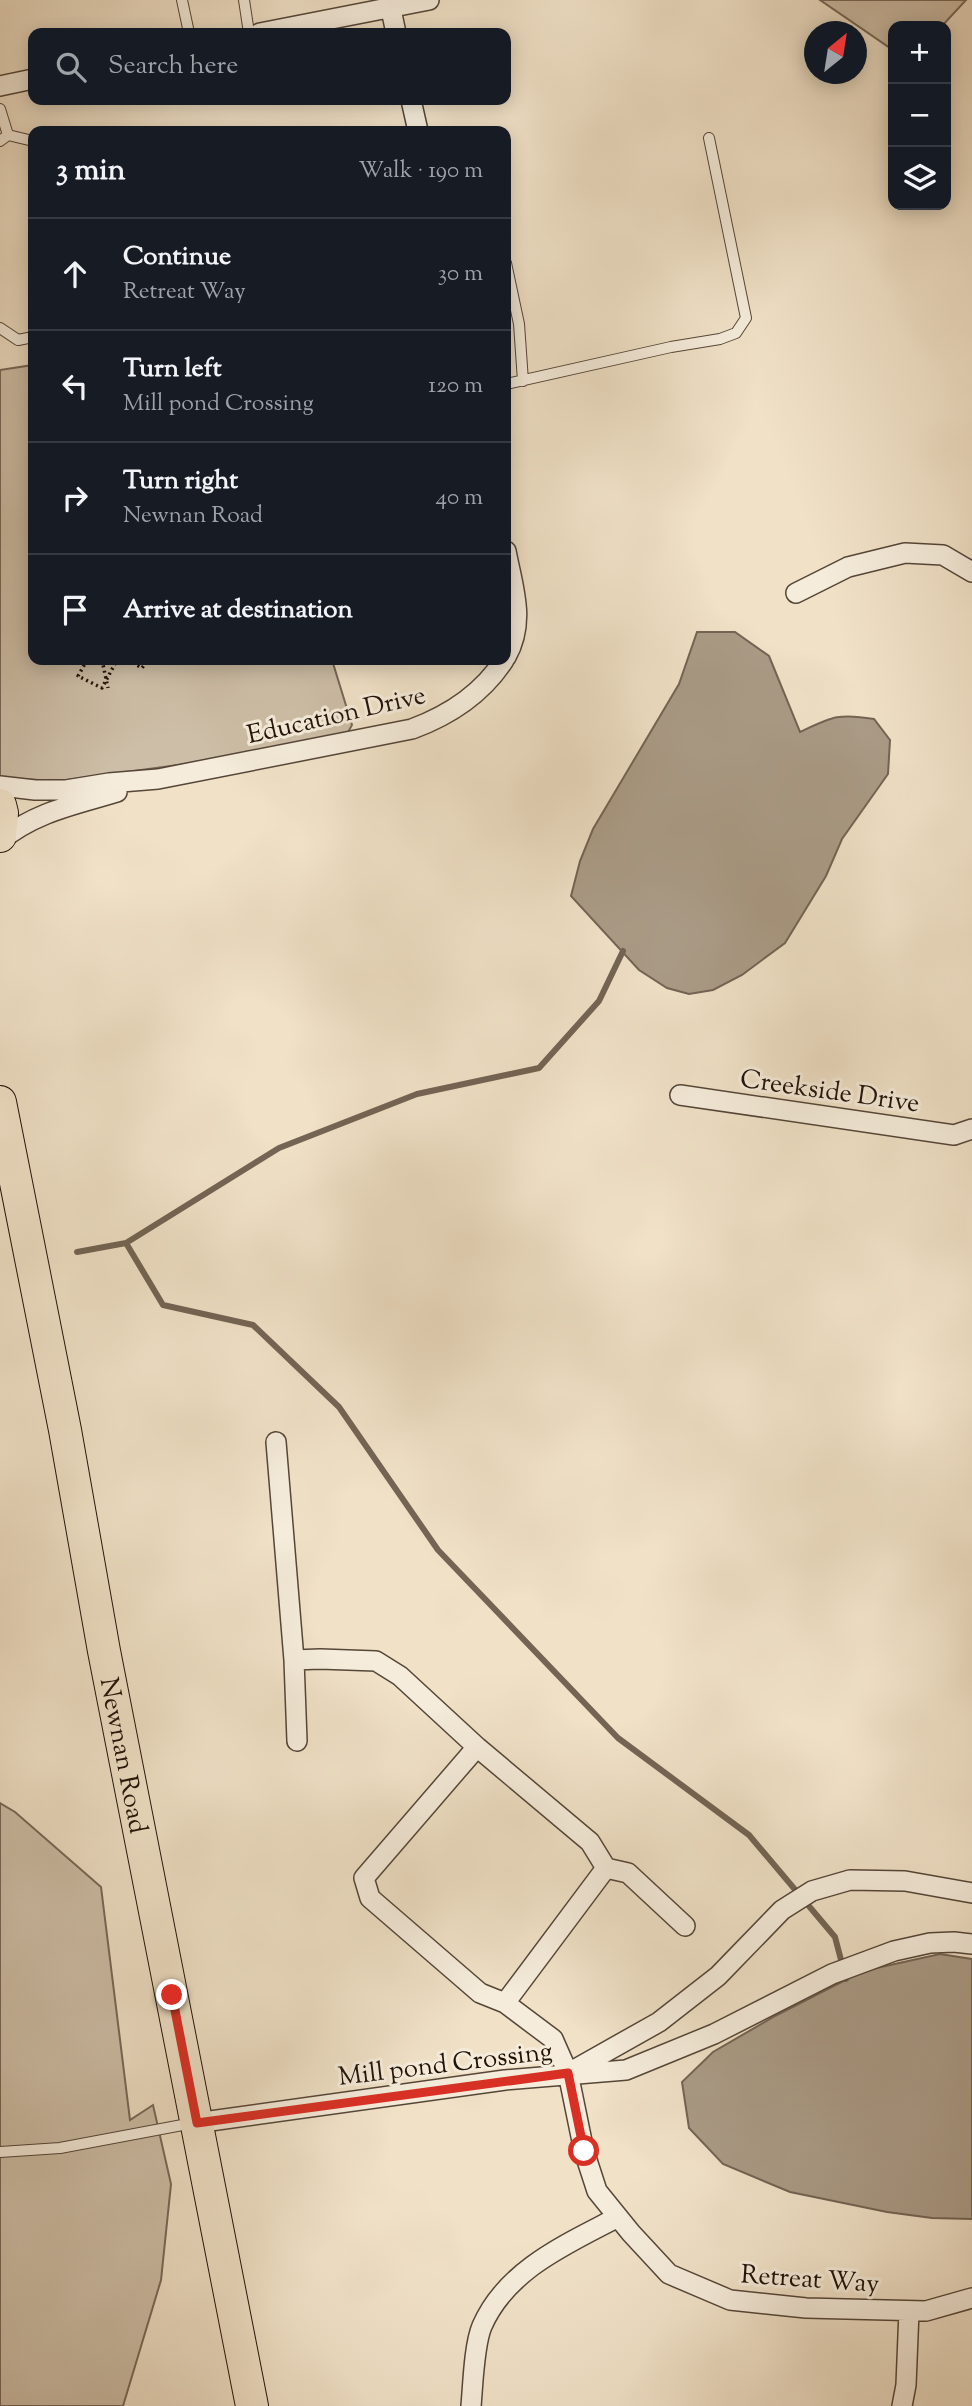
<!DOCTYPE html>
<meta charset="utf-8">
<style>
body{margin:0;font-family:"Sorts Mill Goudy",serif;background:#242831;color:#f1f3f6}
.controls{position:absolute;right:21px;top:21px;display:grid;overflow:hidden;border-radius:14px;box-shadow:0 4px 18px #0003}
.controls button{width:63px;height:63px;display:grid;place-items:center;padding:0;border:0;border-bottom:2px solid #363941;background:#171b24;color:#f1f3f6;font:35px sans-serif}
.compass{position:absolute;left:804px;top:21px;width:63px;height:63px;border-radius:50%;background:#171b24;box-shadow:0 4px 18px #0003;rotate:30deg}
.stop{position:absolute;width:21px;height:21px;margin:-16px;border:5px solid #d93025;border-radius:50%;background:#fff}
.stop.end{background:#d93025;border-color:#fff;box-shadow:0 2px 7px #0008}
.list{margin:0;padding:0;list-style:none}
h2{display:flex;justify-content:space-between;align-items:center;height:91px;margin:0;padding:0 28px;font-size:30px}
h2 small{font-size:23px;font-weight:400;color:#9ea1a6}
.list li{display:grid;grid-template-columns:46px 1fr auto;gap:21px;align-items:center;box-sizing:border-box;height:112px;padding:0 28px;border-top:2px solid #363941}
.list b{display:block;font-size:26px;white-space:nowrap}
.list p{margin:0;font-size:23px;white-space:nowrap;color:#9ea1a6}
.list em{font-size:23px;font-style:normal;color:#9ea1a6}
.icon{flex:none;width:38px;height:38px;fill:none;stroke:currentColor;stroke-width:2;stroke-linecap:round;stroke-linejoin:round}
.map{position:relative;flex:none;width:972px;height:2406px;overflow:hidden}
.search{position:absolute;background:#171b24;box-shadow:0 4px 18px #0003;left:28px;top:28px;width:483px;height:77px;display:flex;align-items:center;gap:18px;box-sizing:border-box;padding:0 24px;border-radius:14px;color:#9ea1a6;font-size:26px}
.panel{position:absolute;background:#171b24;box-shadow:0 4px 18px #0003;left:28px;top:126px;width:483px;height:539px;border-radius:14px}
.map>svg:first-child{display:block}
.green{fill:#cdbea7;stroke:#776858;stroke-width:2}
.water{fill:#aa9b86;stroke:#736454;stroke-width:2}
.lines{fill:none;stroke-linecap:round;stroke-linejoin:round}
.stream{stroke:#736454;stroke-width:6}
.service-casing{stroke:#554638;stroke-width:12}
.minor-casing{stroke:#554638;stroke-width:22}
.primary-casing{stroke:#211208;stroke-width:34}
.path{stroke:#211208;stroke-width:3.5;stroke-dasharray:2 3.5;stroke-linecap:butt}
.service{stroke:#f5ecdb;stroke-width:10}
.minor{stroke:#f5ecdb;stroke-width:19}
.primary{stroke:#f0e1c7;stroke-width:32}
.route{stroke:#d93025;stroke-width:9}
.labels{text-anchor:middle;stroke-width:6;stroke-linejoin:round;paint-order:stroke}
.street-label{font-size:26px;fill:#211208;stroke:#f5ecdb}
</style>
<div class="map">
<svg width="972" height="2406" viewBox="0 0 972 2406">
<rect width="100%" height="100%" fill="#f0e1c7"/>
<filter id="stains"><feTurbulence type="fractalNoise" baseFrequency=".00286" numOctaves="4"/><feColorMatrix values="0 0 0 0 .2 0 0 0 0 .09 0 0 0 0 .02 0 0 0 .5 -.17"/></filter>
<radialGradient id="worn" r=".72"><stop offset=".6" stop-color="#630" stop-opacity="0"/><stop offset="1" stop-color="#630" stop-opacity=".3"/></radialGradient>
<path class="green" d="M820,0H966L942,26H893V50Z
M33,365V660H332L352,725L342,743L59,781L0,778V370Z
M0,1803L15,1812L101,1887L130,2120L153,2105L171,2184L161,2280L123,2406H0Z"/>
<path class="water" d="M697,632H735L769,656L800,732C832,717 838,713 874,719L890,740L888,774L842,839L826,876L785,943L742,975L713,990L689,994L667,988L639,970L571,896L580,861L593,829L679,684Z
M940,1954L972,1959V2219L932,2218L887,2212L790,2192L723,2164L689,2128L682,2082L713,2052L775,2016L863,1971Z"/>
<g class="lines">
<path class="stream" d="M126,1243L163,1305L253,1325L339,1407L438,1550L618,1738L749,1835L835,1937L846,1979
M77,1252L126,1243L279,1148L417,1094L539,1068L599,1001L623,951"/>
<g class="service-casing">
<path id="service" d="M182,0L189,33
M244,0L249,33
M0,109L8,135
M0,141L8,135L33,141
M506,263L519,324L523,381
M0,328L18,340L33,337
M506,384L671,347L720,339L736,333L746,318L709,138
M0,2152L60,2148L193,2123"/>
</g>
<g class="minor-casing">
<path id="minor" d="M389,0L396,33
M260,33L429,0
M0,86L33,79
M411,100L418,131
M506,551C513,588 526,621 506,657
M796,593L848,567L905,553L943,555L972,572
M0,786L35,790H66L109,783L158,779L412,729C450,715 482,694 504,660
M0,841C35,812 74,805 117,792
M680,1095L954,1135L972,1129
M276,1442L294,1660L320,1659L376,1661L400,1676L477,1747L590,1842L606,1868L505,2003L553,2039L568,2073L584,2151L597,2191L631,2233L669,2274L730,2300L806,2308L926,2311L972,2298
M294,1660L297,1741
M477,1747L364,1878L370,1898L480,1993L505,2003
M606,1868L628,1873L685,1926
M572,2071L659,2022L718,1976L782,1910L812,1891L850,1880L905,1881L972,1893
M196,2123L505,2080L626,2070L714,2034L832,1974L894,1951L930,1943L954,1942L972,1944
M471,2406C473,2384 474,2345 482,2326C507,2269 567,2244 618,2217
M902,2406L906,2385L909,2311"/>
</g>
<g class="primary-casing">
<g id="primary">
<path d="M0,805L2,813L0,836"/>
<path id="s1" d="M0,1102L65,1430L104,1651L252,2406"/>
</g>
</g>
<path class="path" d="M87,660L78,676L102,688L117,660
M102,660L108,688
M128,660L142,668L148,660"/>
<use href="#service" class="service"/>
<use href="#minor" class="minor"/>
<use href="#primary" class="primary"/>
</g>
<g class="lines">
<path class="route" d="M172,1995L197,2123L568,2073L584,2151"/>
</g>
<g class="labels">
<g class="street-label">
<text transform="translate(336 714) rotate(-13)" y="9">Education Drive</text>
<text transform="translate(830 1090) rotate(8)" y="9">Creekside Drive</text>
<text dy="9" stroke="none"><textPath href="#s1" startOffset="665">Newnan Road</textPath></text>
<text transform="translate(445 2063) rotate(-7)" y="9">Mill pond Crossing</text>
<text transform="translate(810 2278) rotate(4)" y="9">Retreat Way</text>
</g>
</g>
<rect width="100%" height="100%" filter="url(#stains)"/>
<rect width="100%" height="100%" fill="url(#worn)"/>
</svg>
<div class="controls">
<button>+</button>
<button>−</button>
<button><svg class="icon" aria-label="layers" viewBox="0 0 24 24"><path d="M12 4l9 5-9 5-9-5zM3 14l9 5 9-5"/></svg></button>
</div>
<svg class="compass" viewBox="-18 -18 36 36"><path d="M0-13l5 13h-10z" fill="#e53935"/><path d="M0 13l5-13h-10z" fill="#9ea1a6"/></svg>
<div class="stop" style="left:584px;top:2151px"></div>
<div class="stop end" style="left:172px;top:1995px"></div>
<div class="search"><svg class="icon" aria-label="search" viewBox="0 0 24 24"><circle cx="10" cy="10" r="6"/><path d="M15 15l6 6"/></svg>Search here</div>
<section class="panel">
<h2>3 min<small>Walk · 190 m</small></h2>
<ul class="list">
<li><svg class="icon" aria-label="ahead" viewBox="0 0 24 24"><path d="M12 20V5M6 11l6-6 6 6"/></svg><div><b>Continue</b><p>Retreat Way</p></div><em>30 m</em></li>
<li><svg class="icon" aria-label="left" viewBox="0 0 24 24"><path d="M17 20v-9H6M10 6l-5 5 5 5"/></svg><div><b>Turn left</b><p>Mill pond Crossing</p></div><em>120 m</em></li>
<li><svg class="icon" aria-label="right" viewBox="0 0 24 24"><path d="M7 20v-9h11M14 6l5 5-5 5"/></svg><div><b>Turn right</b><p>Newnan Road</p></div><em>40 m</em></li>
<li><svg class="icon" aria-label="arrive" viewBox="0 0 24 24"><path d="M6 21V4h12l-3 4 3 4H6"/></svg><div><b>Arrive at destination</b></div></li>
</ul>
</section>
</div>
